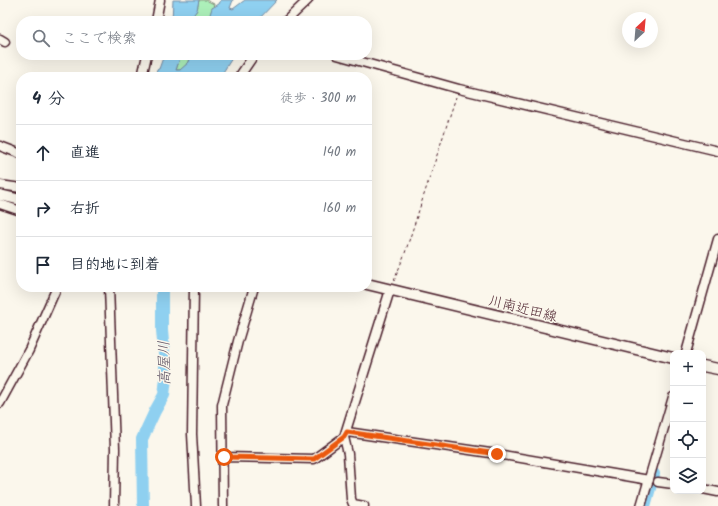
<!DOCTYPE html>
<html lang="ja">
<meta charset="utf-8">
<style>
body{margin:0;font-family:Kalam,"Klee One",sans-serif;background:#f6f6f7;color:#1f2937}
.controls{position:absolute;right:12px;bottom:12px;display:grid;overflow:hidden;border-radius:8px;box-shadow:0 4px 16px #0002}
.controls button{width:36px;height:36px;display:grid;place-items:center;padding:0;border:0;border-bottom:1px solid #e0e1e3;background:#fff;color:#1f2937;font:20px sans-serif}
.compass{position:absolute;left:622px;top:12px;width:36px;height:36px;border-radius:50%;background:#fff;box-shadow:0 4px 16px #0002;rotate:26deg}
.stop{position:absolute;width:12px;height:12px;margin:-9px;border:3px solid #ea580c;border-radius:50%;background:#fff}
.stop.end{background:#ea580c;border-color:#fff;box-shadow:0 1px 4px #0008}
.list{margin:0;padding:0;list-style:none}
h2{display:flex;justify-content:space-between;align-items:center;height:52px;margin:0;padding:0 16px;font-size:17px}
h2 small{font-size:13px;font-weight:400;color:#747a83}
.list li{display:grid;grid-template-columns:26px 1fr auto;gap:12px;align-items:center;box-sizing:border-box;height:56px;padding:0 16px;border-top:1px solid #e0e1e3}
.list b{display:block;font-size:15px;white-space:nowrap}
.list em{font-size:13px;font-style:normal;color:#747a83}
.icon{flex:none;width:22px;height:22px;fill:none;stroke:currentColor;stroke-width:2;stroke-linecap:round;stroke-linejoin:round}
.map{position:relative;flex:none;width:718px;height:506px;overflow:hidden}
.search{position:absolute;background:#fff;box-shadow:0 4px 16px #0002;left:16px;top:16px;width:356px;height:44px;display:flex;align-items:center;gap:10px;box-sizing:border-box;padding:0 14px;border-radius:16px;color:#747a83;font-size:15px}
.panel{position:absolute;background:#fff;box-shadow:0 4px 16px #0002;left:16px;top:72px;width:356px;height:220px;border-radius:16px}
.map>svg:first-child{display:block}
.green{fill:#acefb9;stroke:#7b8772}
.water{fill:#8fd0f0;stroke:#7389a1}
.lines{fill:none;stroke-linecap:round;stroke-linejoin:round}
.river{stroke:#8fd0f0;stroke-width:12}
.minor-casing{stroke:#4a1f2b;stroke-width:11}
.major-casing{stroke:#4a1f2b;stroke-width:13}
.path{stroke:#4a1f2b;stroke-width:1;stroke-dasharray:3 3;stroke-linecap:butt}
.minor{stroke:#fbf7ec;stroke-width:8}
.major{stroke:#fbf7ec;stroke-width:10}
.route{stroke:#ea580c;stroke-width:5}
.labels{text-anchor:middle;stroke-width:3;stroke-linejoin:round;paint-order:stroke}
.street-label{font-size:14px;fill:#4a1f2b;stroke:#fbf7ec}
.water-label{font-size:15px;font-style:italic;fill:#5f5466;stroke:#fbf7ec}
</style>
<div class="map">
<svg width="718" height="506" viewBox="0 0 718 506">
<rect width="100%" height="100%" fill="#fbf7ec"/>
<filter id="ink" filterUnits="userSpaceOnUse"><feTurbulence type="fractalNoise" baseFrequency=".025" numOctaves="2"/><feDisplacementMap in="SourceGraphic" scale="8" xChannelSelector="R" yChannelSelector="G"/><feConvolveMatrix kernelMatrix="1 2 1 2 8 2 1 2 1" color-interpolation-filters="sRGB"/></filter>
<g filter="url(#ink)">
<path class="green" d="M199,0H206L214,4L208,21H189L197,10Z
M181,55H191L189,62L183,70H176Z"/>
<path class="water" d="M173,0H199L197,10L189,21H172Z
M221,0H233L230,8L233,9L245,0H277L257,21H208L212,8L219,4Z
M164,55H181L176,70H180L189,62L191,55H234L220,77H155L157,69H159Z"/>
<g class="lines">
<path class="river" d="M143,506L142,439L155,411L164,395L166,378L162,330V287
M645,506L654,474"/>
<g class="minor-casing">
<path id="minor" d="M156,21L160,0
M286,21L308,0
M0,39L5,42
M337,55L459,89L718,151
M142,77L147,55
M239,77L254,55
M0,146L21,154
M0,185L21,188
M0,204L21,211
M109,287L115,449L114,506
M194,287L192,434L196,506
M686,353L718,239
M0,403L29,350L57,287
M347,432L497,454L649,480
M344,437L348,454L351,499L353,504L364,506
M224,457L314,459L344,437L390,290
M658,482L673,484
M703,489L718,492
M223,506L222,405L238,341L254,287
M641,506L673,397"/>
</g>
<g class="major-casing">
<path id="major" d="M0,195L21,200
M367,284L673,358
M703,366L718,369"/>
</g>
<path class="path" d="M394,281L405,253L456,97"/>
<use href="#minor" class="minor"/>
<use href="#major" class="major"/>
</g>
</g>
<g class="lines" filter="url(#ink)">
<path class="route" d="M224,457L314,459L344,437L347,432L497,454"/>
</g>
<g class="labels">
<g class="street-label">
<text transform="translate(523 308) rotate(14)" y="5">川南近田線</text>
</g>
<g class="water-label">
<text transform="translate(164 363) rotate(-91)" y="5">高屋川</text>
</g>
</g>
</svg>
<div class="controls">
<button>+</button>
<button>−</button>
<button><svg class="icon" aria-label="locate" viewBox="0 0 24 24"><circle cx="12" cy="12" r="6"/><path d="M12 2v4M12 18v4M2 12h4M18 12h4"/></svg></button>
<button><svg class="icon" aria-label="layers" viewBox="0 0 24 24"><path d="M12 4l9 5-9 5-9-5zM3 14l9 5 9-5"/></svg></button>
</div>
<svg class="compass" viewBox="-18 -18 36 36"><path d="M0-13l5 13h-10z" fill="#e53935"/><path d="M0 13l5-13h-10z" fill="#747a83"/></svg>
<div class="stop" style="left:224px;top:457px"></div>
<div class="stop end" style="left:497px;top:454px"></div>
<div class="search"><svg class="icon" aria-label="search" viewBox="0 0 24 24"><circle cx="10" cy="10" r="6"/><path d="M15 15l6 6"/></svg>ここで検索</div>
<section class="panel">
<h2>4 分<small>徒歩 · 300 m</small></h2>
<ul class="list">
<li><svg class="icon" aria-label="ahead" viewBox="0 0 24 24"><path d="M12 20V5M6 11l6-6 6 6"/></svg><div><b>直進</b></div><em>140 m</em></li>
<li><svg class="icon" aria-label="right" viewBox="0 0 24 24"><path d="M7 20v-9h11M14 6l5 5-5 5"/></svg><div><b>右折</b></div><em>160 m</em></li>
<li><svg class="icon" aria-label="arrive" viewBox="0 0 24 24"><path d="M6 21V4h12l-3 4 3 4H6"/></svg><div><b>目的地に到着</b></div></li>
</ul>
</section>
</div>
